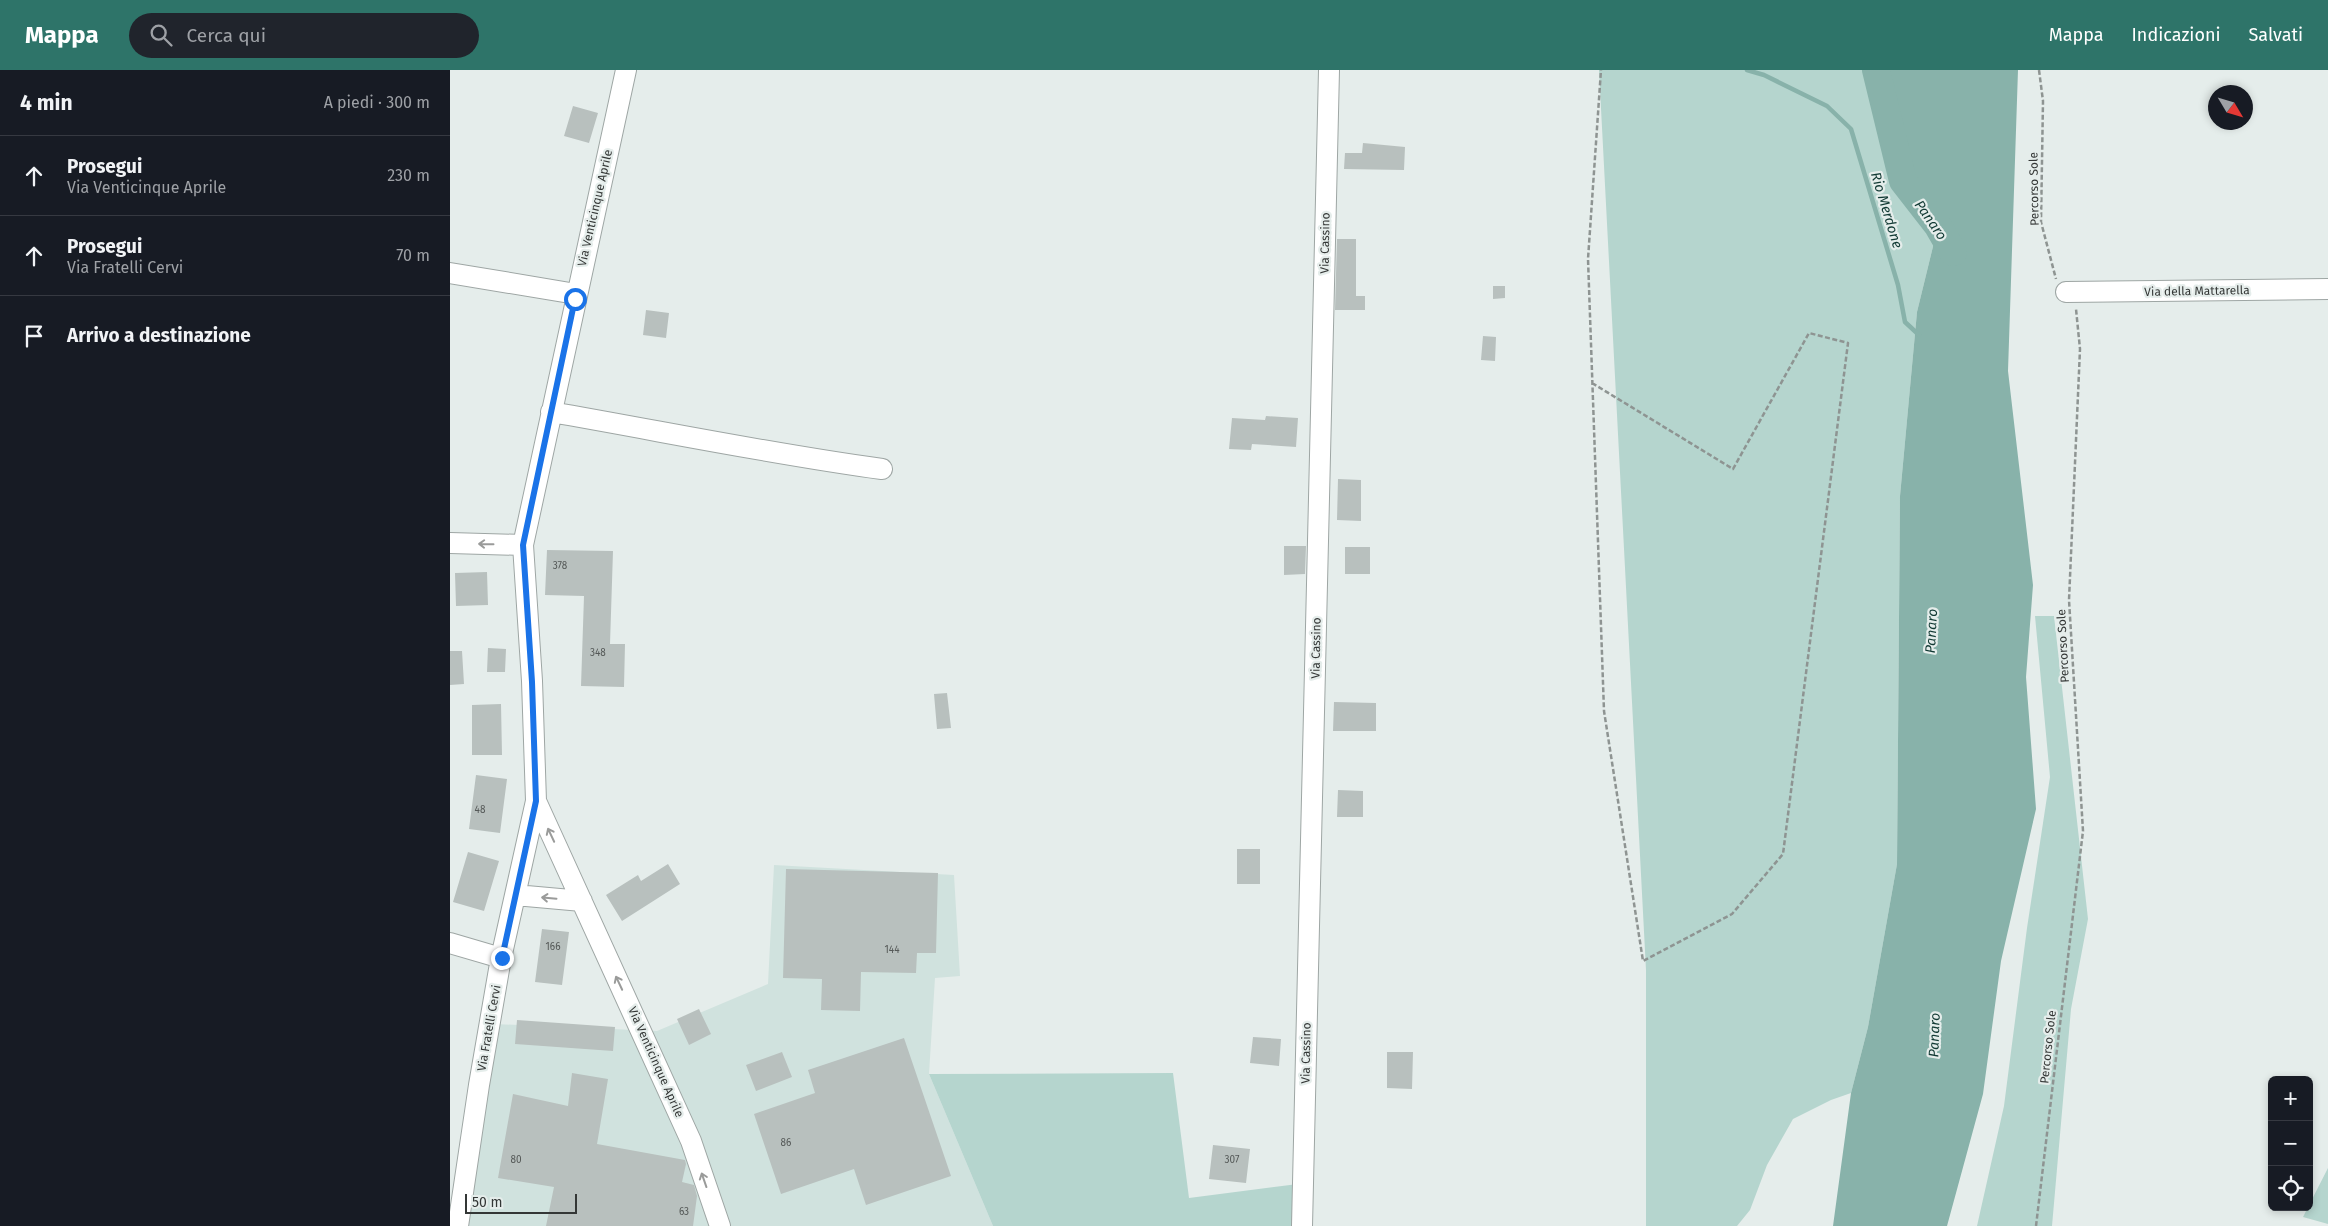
<!DOCTYPE html>
<html lang="it">
<meta charset="utf-8">
<style>
body{margin:0;font-family:"Fira Sans",sans-serif;background:#20242c;color:#f1f3f6}
.controls{position:absolute;right:15px;bottom:15px;display:grid;overflow:hidden;border-radius:8px;box-shadow:0 2px 8px #0003}
.controls button{width:45px;height:45px;display:grid;place-items:center;padding:0;border:0;border-bottom:1px solid #363941;background:#171b24;color:#f1f3f6;font:25px sans-serif}
.compass{position:absolute;left:1758px;top:15px;width:45px;height:45px;border-radius:50%;background:#171b24;box-shadow:0 2px 8px #0003;rotate:128deg}
.scale{position:absolute;left:15px;bottom:12px;width:112px;box-sizing:border-box;padding-left:5px;border:2px solid #343736;border-top:0;font-size:14px;line-height:18px;white-space:nowrap;color:#343736;-webkit-text-stroke:4px #e5edeb;paint-order:stroke}
.stop{position:absolute;width:15px;height:15px;margin:-11px;border:4px solid #1a73e8;border-radius:50%;background:#fff}
.stop.end{background:#1a73e8;border-color:#fff;box-shadow:0 1px 5px #0008}
.list{margin:0;padding:0;list-style:none}
h2{display:flex;justify-content:space-between;align-items:center;height:65px;margin:0;padding:0 20px;font-size:21px}
h2 small{font-size:16px;font-weight:400;color:#9ea1a6}
.list li{display:grid;grid-template-columns:32px 1fr auto;gap:15px;align-items:center;box-sizing:border-box;height:80px;padding:0 20px;border-top:1px solid #363941}
.list b{display:block;font-size:19px;white-space:nowrap}
.list p{margin:0;font-size:16px;white-space:nowrap;color:#9ea1a6}
.list em{font-size:16px;font-style:normal;color:#9ea1a6}
.icon{flex:none;width:28px;height:28px;fill:none;stroke:currentColor;stroke-width:2;stroke-linecap:round;stroke-linejoin:round}
.map{position:relative;flex:none;width:1878px;height:1156px;overflow:hidden}
header{display:flex;align-items:center;gap:30px;box-sizing:border-box;height:70px;padding:0 25px;background:#2e7469;color:#fff}
header strong{font-size:24px}
nav{display:flex;gap:28px;margin-inline-start:auto;font-size:18px}
.search{width:350px;height:45px;background:#20242c;display:flex;align-items:center;gap:12px;box-sizing:border-box;padding:0 18px;border-radius:28px;color:#9ea1a6;font-size:19px}
main{display:flex}
aside{flex:1;background:#171b24}
.map>svg:first-child{display:block}
.built{fill:#d0e2de}
.green{fill:#b5d5ce}
.water{fill:#88b2aa}
.lines{fill:none;stroke-linecap:round;stroke-linejoin:round}
.stream{stroke:#88b2aa;stroke-width:4.5}
.river{stroke:#88b2aa;stroke-width:28}
.building{fill:#b8c0be}
.minor-casing{stroke:#9ea6a4;stroke-width:22}
.path{stroke:#8e9492;stroke-width:2.5;stroke-dasharray:5 2.5;stroke-linecap:butt}
.minor{stroke:#fff;stroke-width:20}
.oneway{stroke:#9a9b9a}
.route{stroke:#1a73e8;stroke-width:6}
.labels{text-anchor:middle;stroke-width:4.5;stroke-linejoin:round;paint-order:stroke}
.number-label{font-size:10px;fill:#555958}
.street-label{font-size:12px;fill:#343736;stroke:#e5edeb}
.water-label{font-size:14px;font-style:italic;fill:#123a34;stroke:#e5edeb}
</style>
<header>
<strong>Mappa</strong>
<div class="search"><svg class="icon" aria-label="search" viewBox="0 0 24 24"><circle cx="10" cy="10" r="6"/><path d="M15 15l6 6"/></svg>Cerca qui</div>
<nav><a>Mappa</a><a>Indicazioni</a><a>Salvati</a></nav>
</header>
<main>
<aside>
<h2>4 min<small>A piedi · 300 m</small></h2>
<ul class="list">
<li><svg class="icon" aria-label="ahead" viewBox="0 0 24 24"><path d="M12 20V5M6 11l6-6 6 6"/></svg><div><b>Prosegui</b><p>Via Venticinque Aprile</p></div><em>230 m</em></li>
<li><svg class="icon" aria-label="ahead" viewBox="0 0 24 24"><path d="M12 20V5M6 11l6-6 6 6"/></svg><div><b>Prosegui</b><p>Via Fratelli Cervi</p></div><em>70 m</em></li>
<li><svg class="icon" aria-label="arrive" viewBox="0 0 24 24"><path d="M6 21V4h12l-3 4 3 4H6"/></svg><div><b>Arrivo a destinazione</b></div></li>
</ul>
</aside>
<div class="map">
<svg width="1878" height="1156" viewBox="0 0 1878 1156">
<rect width="100%" height="100%" fill="#e5edeb"/>
<path class="built" d="M324,795L504,805L510,906L485,908L479,1004L543,1156H2L44,954L207,961L318,914Z"/>
<path class="green" d="M1149,0H1426L1453,111L1488,156L1467,242L1450,426L1447,794L1418,957L1401,1023L1381,1030L1343,1049L1317,1095L1300,1140L1287,1156H1196V900Z
M1585,546H1604L1638,849L1621,939L1602,1156H1527L1554,1036L1577,858L1600,707Z
M723,1003L739,1128L848,1114L845,1156H543L479,1004Z
M1878,1098V1154L1853,1147Z"/>
<path class="water" d="M1426,0H1568L1558,301L1583,515L1576,607L1586,739L1551,891L1533,1024L1497,1156H1383L1401,1023L1418,957L1447,794L1450,426L1467,242L1488,156L1453,111Z"/>
<g class="lines">
<path class="stream" d="M1297,0L1314,5L1377,36L1401,59L1448,215L1455,252L1469,265"/>
<path class="river" d="M1426,0L1453,111L1488,156L1503,182"/>
</g>
<path class="building" d="M123,36L148,43L139,73L114,66Z
M913,73L955,77L954,100L894,99L895,83H912Z
M887,169H906V226H915V240H885Z
M1043,216H1055V228L1043,229Z
M196,240L219,243L216,268L193,265Z
M1033,266L1046,267L1045,291L1031,290Z
M816,346L848,348L846,377L802,374L801,380L779,379L782,348L815,350Z
M888,409L911,410V451L887,450Z
M834,476H856L855,504L834,505Z
M895,477H920V504H895Z
M97,480L163,481L160,574H175L174,617L131,616L134,526L95,525Z
M37,502L38,535L6,536L5,503Z
M38,578L56,579L55,602H37Z
M0,581H12L14,614L0,615Z
M497,623L501,658L487,659L484,624Z
M884,632L926,633V661H883Z
M51,634L52,685H22V635Z
M26,705L57,709L50,763L19,759Z
M888,720L913,721V747H887Z
M787,779H810V814H787Z
M18,782L49,791L34,841L3,832Z
M218,794L230,814L172,851L156,825L188,805L191,811Z
M336,799L488,803L486,883H467L466,903L411,902L410,941L371,940L372,909L333,908Z
M92,859L119,862L112,915L85,912Z
M249,939L261,964L239,975L227,949Z
M67,950L165,957L163,981L65,974Z
M803,967L831,969L829,996L800,993Z
M454,968L501,1106L416,1135L404,1099L331,1124L304,1044L365,1023L358,1000Z
M332,982L342,1007L306,1021L296,995Z
M937,982H963L962,1019L937,1018Z
M122,1003L158,1009L147,1074L235,1090L236,1094L232,1112L244,1115L247,1126L243,1156H96L104,1117L48,1108L63,1024L118,1036Z
M763,1075L800,1079L796,1113L759,1109Z"/>
<g class="lines">
<g class="minor-casing">
<path id="minor" d="M176,0L73,475L82,611L86,731L241,1071L270,1156
M0,203L126,224
M1616,222L1878,219
M101,342C211,361 321,384 432,399
M0,473L73,475
M65,825L132,831
M0,873L51,888
M8,1156L29,1015L51,888L86,731
M852,1156L879,0"/>
</g>
<path class="path" d="M1589,0L1593,31L1591,152L1606,209
M1142,313L1283,399L1359,263L1398,273L1333,784L1282,844L1193,891L1154,641L1138,189L1151,0
M1586,1156L1633,761L1619,530L1630,279L1626,239"/>
<use href="#minor" class="minor"/>
</g>
<defs><path id="oneway-shaft" d="M-6 0H5M1.5-3L5.5 0L1.5 3" fill="none" stroke-width="1.6" stroke-linecap="round" stroke-linejoin="round" transform="scale(1.25)"/></defs>
<g class="oneway">
<use href="#oneway-shaft" transform="translate(36 474) rotate(-179)"/>
<use href="#oneway-shaft" transform="translate(101 765) rotate(-115)"/>
<use href="#oneway-shaft" transform="translate(99 828) rotate(-175)"/>
<use href="#oneway-shaft" transform="translate(169 913) rotate(-115)"/>
<use href="#oneway-shaft" transform="translate(254 1110) rotate(-109)"/>
</g>
<g class="lines">
<path class="route" d="M52,888L86,731L82,612L73,475L125,229"/>
</g>
<g class="labels">
<g class="number-label">
<text x="110" y="499">378</text>
<text x="148" y="586">348</text>
<text x="30" y="743">48</text>
<text x="103" y="880">166</text>
<text x="442" y="883">144</text>
<text x="336" y="1076">86</text>
<text x="66" y="1093">80</text>
<text x="782" y="1093">307</text>
<text x="234" y="1145">63</text>
</g>
<g class="street-label">
<text transform="translate(1584 119) rotate(-91)" y="4">Percorso Sole</text>
<text transform="translate(145 138) rotate(-77)" y="4">Via Venticinque Aprile</text>
<text transform="translate(875 173) rotate(-89)" y="4">Via Cassino</text>
<text transform="translate(1747 221) rotate(-1)" y="4">Via della Mattarella</text>
<text transform="translate(1613 576) rotate(-93)" y="4">Percorso Sole</text>
<text transform="translate(866 578) rotate(-89)" y="4">Via Cassino</text>
<text transform="translate(39 958) rotate(-80)" y="4">Via Fratelli Cervi</text>
<text transform="translate(1598 977) rotate(-84)" y="4">Percorso Sole</text>
<text transform="translate(856 983) rotate(-89)" y="4">Via Cassino</text>
<text transform="translate(206 992) rotate(66)" y="4">Via Venticinque Aprile</text>
</g>
<g class="water-label">
<text transform="translate(1437 140) rotate(73)" y="5">Rio Merdone</text>
<text transform="translate(1481 150) rotate(55)" y="5">Panaro</text>
<text transform="translate(1481 561) rotate(-87)" y="5">Panaro</text>
<text transform="translate(1484 965) rotate(-88)" y="5">Panaro</text>
</g>
</g>
</svg>
<div class="controls">
<button>+</button>
<button>−</button>
<button><svg class="icon" aria-label="locate" viewBox="0 0 24 24"><circle cx="12" cy="12" r="6"/><path d="M12 2v4M12 18v4M2 12h4M18 12h4"/></svg></button>
</div>
<svg class="compass" viewBox="-18 -18 36 36"><path d="M0-13l5 13h-10z" fill="#e53935"/><path d="M0 13l5-13h-10z" fill="#9ea1a6"/></svg>
<div class="scale">50 m</div>
<div class="stop" style="left:125px;top:229px"></div>
<div class="stop end" style="left:52px;top:888px"></div>
</div>
</main>
